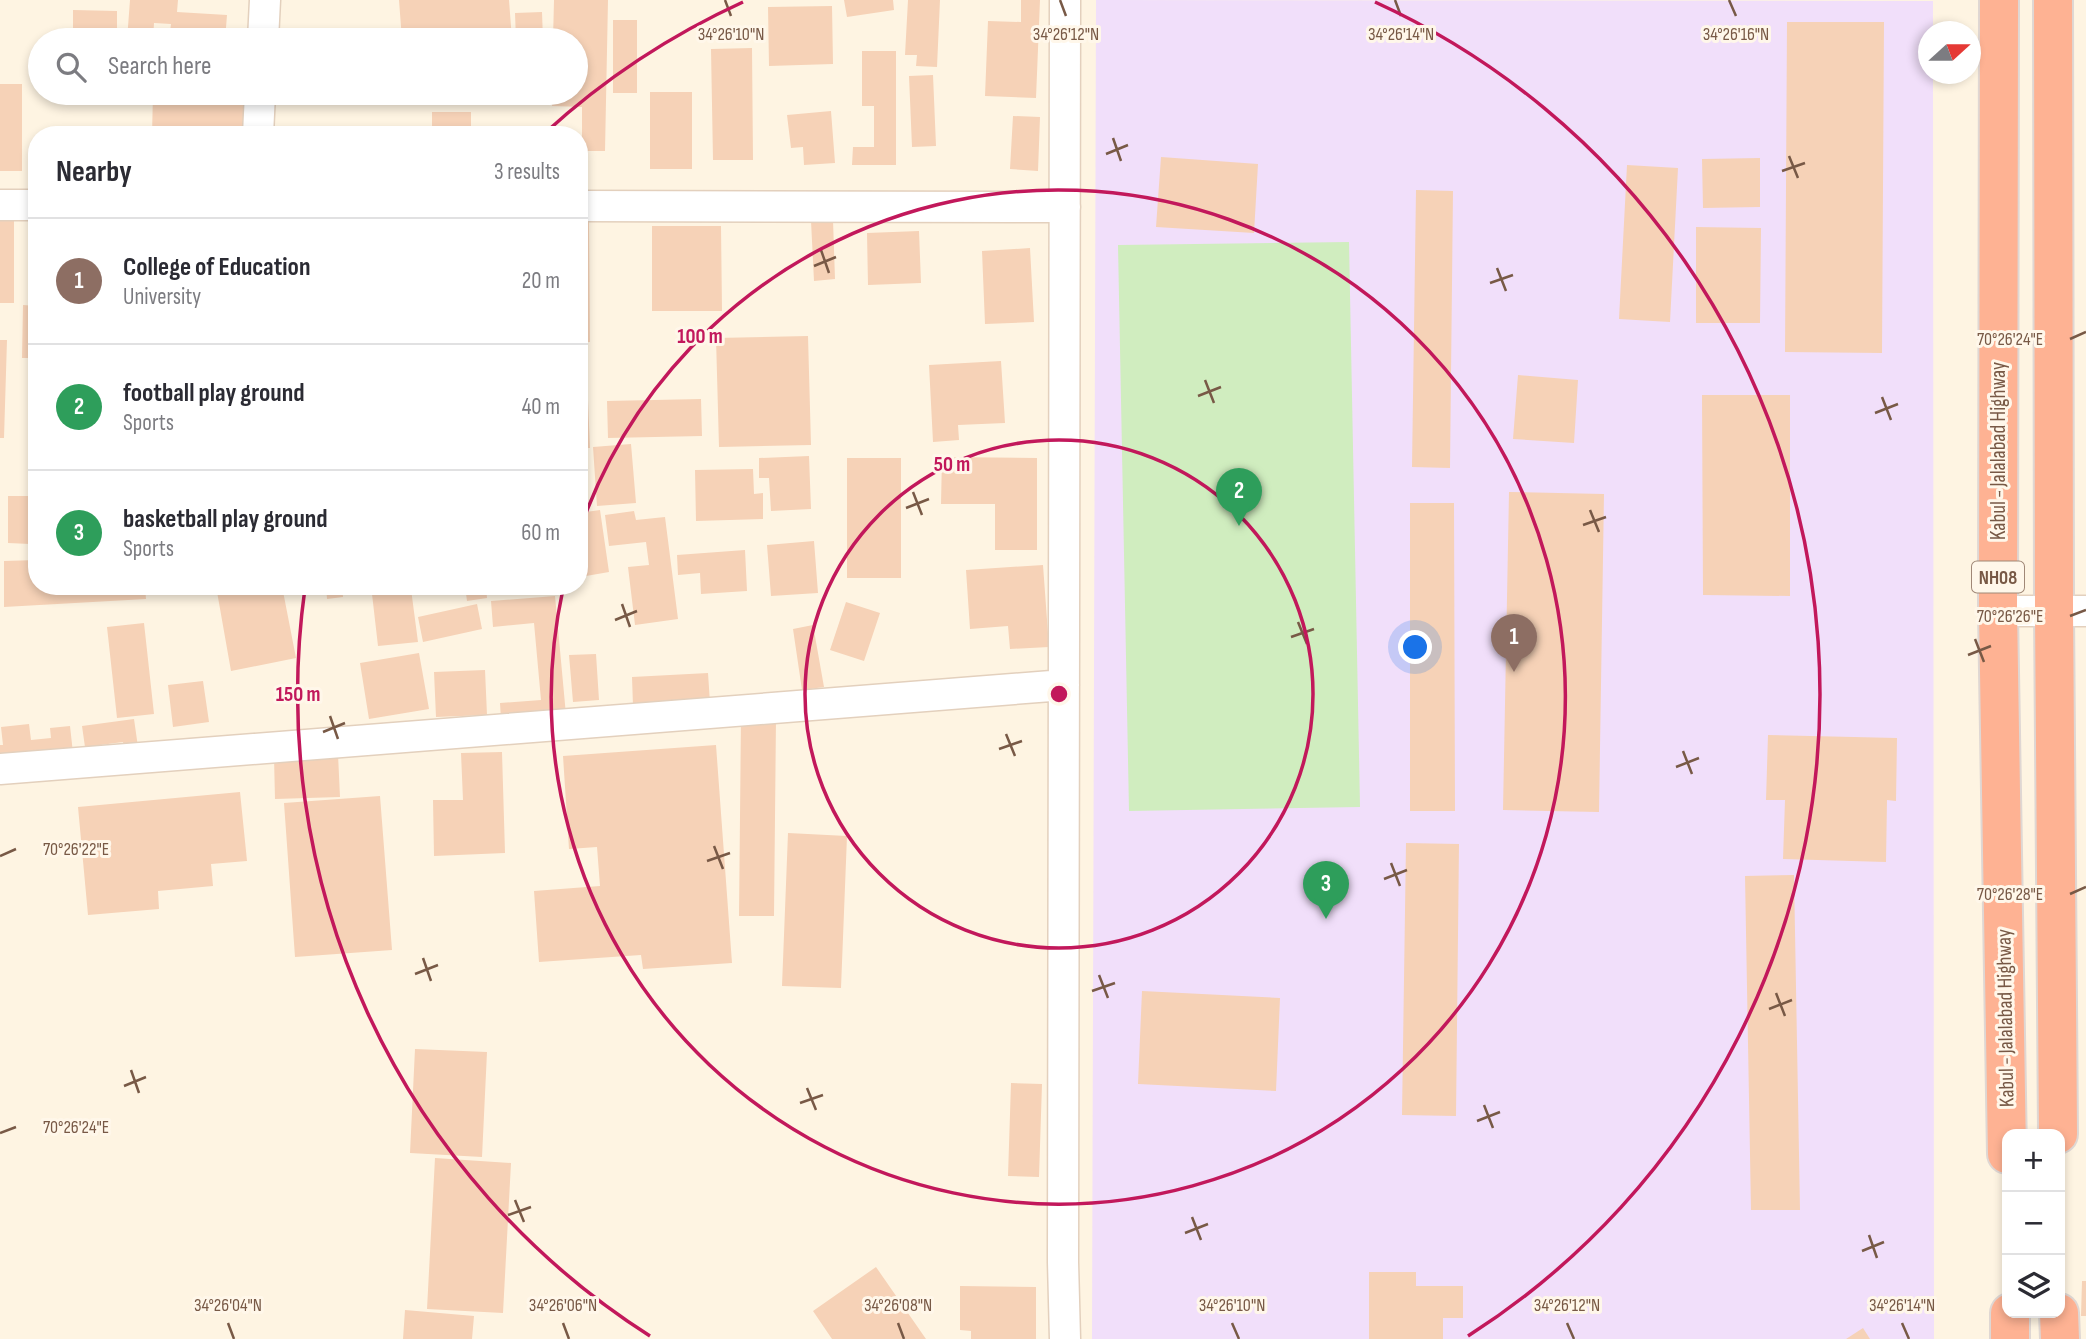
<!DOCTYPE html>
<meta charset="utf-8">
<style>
body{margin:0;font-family:"Sofia Sans Condensed",sans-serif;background:#f7f7f7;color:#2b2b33}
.controls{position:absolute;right:21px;bottom:21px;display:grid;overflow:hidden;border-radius:14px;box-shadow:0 4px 10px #0003}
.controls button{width:63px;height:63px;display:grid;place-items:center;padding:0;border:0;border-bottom:2px solid #e1e1e2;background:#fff;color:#2b2b33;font:35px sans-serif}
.compass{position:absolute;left:1918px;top:21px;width:63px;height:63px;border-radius:50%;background:#fff;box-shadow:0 4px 10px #0003;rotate:69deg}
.you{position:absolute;left:1416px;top:648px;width:24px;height:24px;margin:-18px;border:5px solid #fff;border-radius:50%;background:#1a73e8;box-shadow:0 0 0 10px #1a73e833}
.badge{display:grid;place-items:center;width:46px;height:46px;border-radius:50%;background:#2563eb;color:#fff;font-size:23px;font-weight:700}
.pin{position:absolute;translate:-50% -58px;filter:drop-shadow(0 2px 4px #0008)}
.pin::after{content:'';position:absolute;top:37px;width:24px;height:21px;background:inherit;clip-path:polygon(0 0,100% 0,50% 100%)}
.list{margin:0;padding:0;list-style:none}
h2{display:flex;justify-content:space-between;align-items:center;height:91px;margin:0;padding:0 28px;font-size:30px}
h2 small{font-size:23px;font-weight:400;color:#7c7c81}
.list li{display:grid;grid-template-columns:46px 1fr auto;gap:21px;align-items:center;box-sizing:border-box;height:126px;padding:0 28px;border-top:2px solid #e1e1e2}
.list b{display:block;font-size:26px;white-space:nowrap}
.list p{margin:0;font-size:23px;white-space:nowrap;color:#7c7c81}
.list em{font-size:23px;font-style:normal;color:#7c7c81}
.icon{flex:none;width:38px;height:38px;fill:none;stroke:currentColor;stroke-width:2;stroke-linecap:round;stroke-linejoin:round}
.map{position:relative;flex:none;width:2086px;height:1339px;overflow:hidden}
.search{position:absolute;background:#fff;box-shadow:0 4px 10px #0003;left:28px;top:28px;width:560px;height:77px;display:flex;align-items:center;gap:18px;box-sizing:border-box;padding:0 24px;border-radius:38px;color:#7c7c81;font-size:26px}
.panel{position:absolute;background:#fff;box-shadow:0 4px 10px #0003;left:28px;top:126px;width:560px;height:469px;border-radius:28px}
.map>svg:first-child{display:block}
.education{fill:#f1dffa}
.green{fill:#d0edbf}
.building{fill:#f6d2b7}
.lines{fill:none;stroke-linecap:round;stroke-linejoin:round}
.street-casing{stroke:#e3d0bd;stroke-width:33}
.highway-casing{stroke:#dfd7d3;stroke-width:42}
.street{stroke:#fff;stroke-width:30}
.highway{stroke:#feb293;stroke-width:38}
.ticks{fill:none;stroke:#785946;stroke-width:2.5}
.ring{fill:none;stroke:#c2185b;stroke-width:3.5}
.labels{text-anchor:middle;stroke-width:6;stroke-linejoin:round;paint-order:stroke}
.shield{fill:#fff7ea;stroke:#a08877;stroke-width:2}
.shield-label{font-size:19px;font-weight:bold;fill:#785946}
.street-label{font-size:21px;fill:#785946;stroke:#fff7ea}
.ticks-label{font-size:18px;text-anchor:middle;fill:#785946;stroke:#fff7ea;stroke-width:6;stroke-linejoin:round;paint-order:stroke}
.centre{fill:#c2185b;stroke:#fff7ea;stroke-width:3.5}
.ring-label{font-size:21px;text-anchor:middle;font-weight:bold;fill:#c2185b;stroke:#fff7ea;stroke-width:6;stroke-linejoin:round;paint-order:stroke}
</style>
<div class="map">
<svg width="2086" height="1339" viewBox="0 0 2086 1339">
<rect width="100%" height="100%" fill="#fef4e2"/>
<path class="education" d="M1096,0L1933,1V31L1928,32V74H1933L1934,1339H1092Z"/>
<path class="green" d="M1349,242L1360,807L1129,811L1118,245Z"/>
<path class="building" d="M130,0H178L177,12L227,15L225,40H190V33L170,32L171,24L154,23L153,40H127Z
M399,0H509L512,40H402Z
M554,0H608L605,151H582V107L552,106V93H576V40H553Z
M844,0H893L894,10L847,17Z
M908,0H940L937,67L916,66L917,55H905Z
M1021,0H1040L1036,98L985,96L988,21L1021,22Z
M832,6L833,64L769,66L768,7Z
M73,10L117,11V40H73Z
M542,12L543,40H516L515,13Z
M613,20H637V93H613Z
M1787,22H1884L1882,353L1785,352Z
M752,48L753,160H713L711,49Z
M862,51H896V165H852L853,147H874V106H862Z
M933,75L936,146L912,147L909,76Z
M0,84H22V171H0Z
M650,92H692V169H650Z
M153,93H247L246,135H152Z
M831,111L835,163L804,165L803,147L791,148L787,115Z
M432,112H471V135H432Z
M1013,116L1040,117L1038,171L1010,169Z
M352,128L400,129V135H352Z
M1161,157L1258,164L1254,233L1156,227Z
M1760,158V207L1703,208L1702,159Z
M1627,165L1678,168L1670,322L1619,319Z
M1416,190L1453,191L1450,468L1412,467Z
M0,220L14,221V303H0Z
M833,220L835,279L814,281L811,221Z
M579,221H589L590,342H579Z
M652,226H721L722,311H652Z
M1696,227L1761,228L1760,323H1696Z
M919,231L921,283L868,285L867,233Z
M1030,248L1034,322L985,324L982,251Z
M23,305L37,306V358H22Z
M808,336L811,445L719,447L716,338Z
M0,340H7L4,438H0Z
M1001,361L1005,423L958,425L959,440L933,442L929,365Z
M1518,375L1578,380L1574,443L1513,439Z
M587,376L590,448H579V377Z
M1702,395H1790V596L1703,595Z
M701,399L702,436L608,438L607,401Z
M631,444L636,503L597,506L593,447Z
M809,456L811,509L771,511L769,478H759V458Z
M942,457L1037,458V550H995V504H941Z
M847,458H901V578H847Z
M753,469L754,494L763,493V519L696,521L695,470Z
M1509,492L1604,494L1599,812L1503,810Z
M8,496H30V510H37V551H30V544L8,543Z
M1410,503H1454L1455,811H1410Z
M600,510L609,572L586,576L583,554L579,555V513Z
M634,511L636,520L665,517L678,619L635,625L628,567L649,565L646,542L609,546L605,515Z
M814,541L818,593L771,596L767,545Z
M745,550L747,591L701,594L700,573L678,575L677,555Z
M37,560V586H145L146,599L4,607V561Z
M1043,565L1049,647L1010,649L1008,626L970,629L966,570Z
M216,586H282L296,658L231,671Z
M326,586H342L343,597L327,599Z
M465,586H486L487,598L467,601Z
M411,589L418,642L378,646L372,594Z
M555,596L566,715L501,720L500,703L541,700L534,623L493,627L491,601Z
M846,602L880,613L864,661L830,650Z
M477,604L482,629L423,642L418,617Z
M144,623L154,714L117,718L107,627Z
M813,625L824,687L802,690L793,629Z
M419,653L429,709L369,719L360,663Z
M596,654L599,700L573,702L569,655Z
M485,670L487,715L436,717L434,672Z
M708,673L710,703L633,706L632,677Z
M203,681L209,722L173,727L168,685Z
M741,717L776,718L774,916H739Z
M134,719L138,747L124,749L123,742L85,747L82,726Z
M29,724L31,740L51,738L50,728L70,726L73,753L0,761V745H3L1,727Z
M1768,735L1897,738L1896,801L1887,800L1886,862L1783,859L1785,800H1766Z
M716,745L732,963L643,969L641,955L539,962L534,891L600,886L597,847L569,849L563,756Z
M502,752L505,853L434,856L433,800H463L461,753Z
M338,754L340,797L275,799L274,757Z
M240,792L247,861L211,864L213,886L158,891L159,909L88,915L78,807Z
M380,796L392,950L295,957L284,803Z
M788,833L847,836L841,988L782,986Z
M1406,843L1459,844L1456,1116L1402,1115Z
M1794,875L1800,1210H1751L1745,876Z
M1142,991L1280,998L1276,1091L1138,1084Z
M415,1049L487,1052L482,1157L410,1153Z
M1011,1083L1042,1084L1039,1177L1008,1176Z
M435,1158L511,1163L503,1313L427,1309Z
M876,1267L926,1339H832L813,1311Z
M1369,1272H1416V1286H1463V1318H1443V1339H1369Z
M2082,1281H2086V1316H2081Z
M960,1286L1036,1287V1339H971V1331L960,1330Z
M405,1310L474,1316L472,1339H403Z
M1863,1328L1870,1339H1846Z"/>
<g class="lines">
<g class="street-casing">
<path id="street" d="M263,40L265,0
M258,135L260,93
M0,205H37
M579,206L1065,207
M1998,611H2086
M0,769L1064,685
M1065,1339L1063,1262L1065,0"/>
</g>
<g class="highway-casing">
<path id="highway" d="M1999,0L1998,611L2007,1154
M2053,0L2054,611L2058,1134
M2010,1313V1339
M2059,1313L2060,1339"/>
</g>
<use href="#street" class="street"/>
<use href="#highway" class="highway"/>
</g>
<path class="ticks" d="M725,0L731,16M1060,0L1066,16M1395,0L1401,16M1729,0L1736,16M1113,138L1121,161M1106,154L1128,145M1789,156L1798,178M1782,171L1805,163M821,250L829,273M814,266L836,257M1497,268L1506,291M1490,283L1513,275M2070,339L2086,332M1205,380L1214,403M1198,396L1221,387M1882,397L1891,420M1875,413L1898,404M913,492L922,515M906,508L929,499M1590,510L1599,532M1583,525L1606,517M622,604L630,627M2070,616L2086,610M615,620L637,611M1298,622L1307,644M1291,637L1314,629M1975,639L1984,662M1968,655L1991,646M330,716L338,739M323,732L345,723M1006,734L1015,756M999,749L1022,741M1683,751L1692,774M1676,767L1699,758M714,846L723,869M0,856L16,849M707,861L730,853M1391,863L1400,886M1384,879L1407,870M2070,894L2086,887M423,958L431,981M415,974L438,965M1099,975L1108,998M1092,991L1115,983M1776,993L1785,1016M1769,1009L1792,1000M131,1070L139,1093M124,1086L146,1077M807,1088L816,1110M800,1103L823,1095M1484,1105L1493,1128M1477,1121L1500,1112M0,1133L16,1127M515,1200L524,1222M508,1215L531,1207M1192,1217L1201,1240M1185,1233L1208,1224M1869,1235L1877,1258M1862,1251L1884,1242M228,1323L234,1339M563,1323L569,1339M898,1323L904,1339M1232,1323L1239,1339M1567,1323L1574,1339M1902,1323L1909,1339"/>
<g class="ring">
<circle cx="1059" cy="694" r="254"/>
<path d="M580 529A507 507 0 1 1 563 589"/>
<path d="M650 1336A761 761 0 0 1 305 588M545 133A761 761 0 0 1 743 2M1375 2A761 761 0 0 1 1468 1336"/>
</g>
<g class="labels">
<rect class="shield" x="1972" y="561.5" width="52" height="31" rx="5"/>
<g class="shield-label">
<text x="1998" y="584">NH08</text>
</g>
<g class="street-label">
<text transform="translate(1998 451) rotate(-90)" y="7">Kabul - Jalalabad Highway</text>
<text transform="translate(2005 1018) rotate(-91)" y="7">Kabul - Jalalabad Highway</text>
</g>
</g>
<g class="ticks-label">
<text x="731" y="40">34°26'10"N</text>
<text x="1066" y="40">34°26'12"N</text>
<text x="1401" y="40">34°26'14"N</text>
<text x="1736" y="40">34°26'16"N</text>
<text x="2010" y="345">70°26'24"E</text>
<text x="2010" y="622">70°26'26"E</text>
<text x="76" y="855">70°26'22"E</text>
<text x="2010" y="900">70°26'28"E</text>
<text x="76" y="1133">70°26'24"E</text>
<text x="228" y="1311">34°26'04"N</text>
<text x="563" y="1311">34°26'06"N</text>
<text x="898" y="1311">34°26'08"N</text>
<text x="1232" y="1311">34°26'10"N</text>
<text x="1567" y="1311">34°26'12"N</text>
<text x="1902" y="1311">34°26'14"N</text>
</g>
<circle cx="1059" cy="694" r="10" class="centre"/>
<g class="ring-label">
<text x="700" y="343">100 m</text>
<text x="952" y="471">50 m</text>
<text x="298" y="701">150 m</text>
</g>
</svg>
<div class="controls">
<button>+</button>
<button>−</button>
<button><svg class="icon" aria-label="layers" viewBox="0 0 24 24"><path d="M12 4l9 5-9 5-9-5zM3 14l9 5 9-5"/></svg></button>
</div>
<svg class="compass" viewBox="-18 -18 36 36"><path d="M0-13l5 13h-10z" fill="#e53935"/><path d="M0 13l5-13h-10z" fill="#7c7c81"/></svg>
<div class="you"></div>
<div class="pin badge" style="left:1514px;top:672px;background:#8d6e63">1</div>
<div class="pin badge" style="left:1239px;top:526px;background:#2e9e5b">2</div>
<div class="pin badge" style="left:1326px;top:919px;background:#2e9e5b">3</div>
<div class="search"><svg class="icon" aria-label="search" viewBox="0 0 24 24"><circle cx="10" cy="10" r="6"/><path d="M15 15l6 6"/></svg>Search here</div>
<section class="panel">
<h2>Nearby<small>3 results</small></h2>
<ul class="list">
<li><span class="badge" style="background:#8d6e63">1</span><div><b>College of Education</b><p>University</p></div><em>20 m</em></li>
<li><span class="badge" style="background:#2e9e5b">2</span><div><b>football play ground</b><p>Sports</p></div><em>40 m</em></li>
<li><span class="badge" style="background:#2e9e5b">3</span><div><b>basketball play ground</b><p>Sports</p></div><em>60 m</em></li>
</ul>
</section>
</div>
